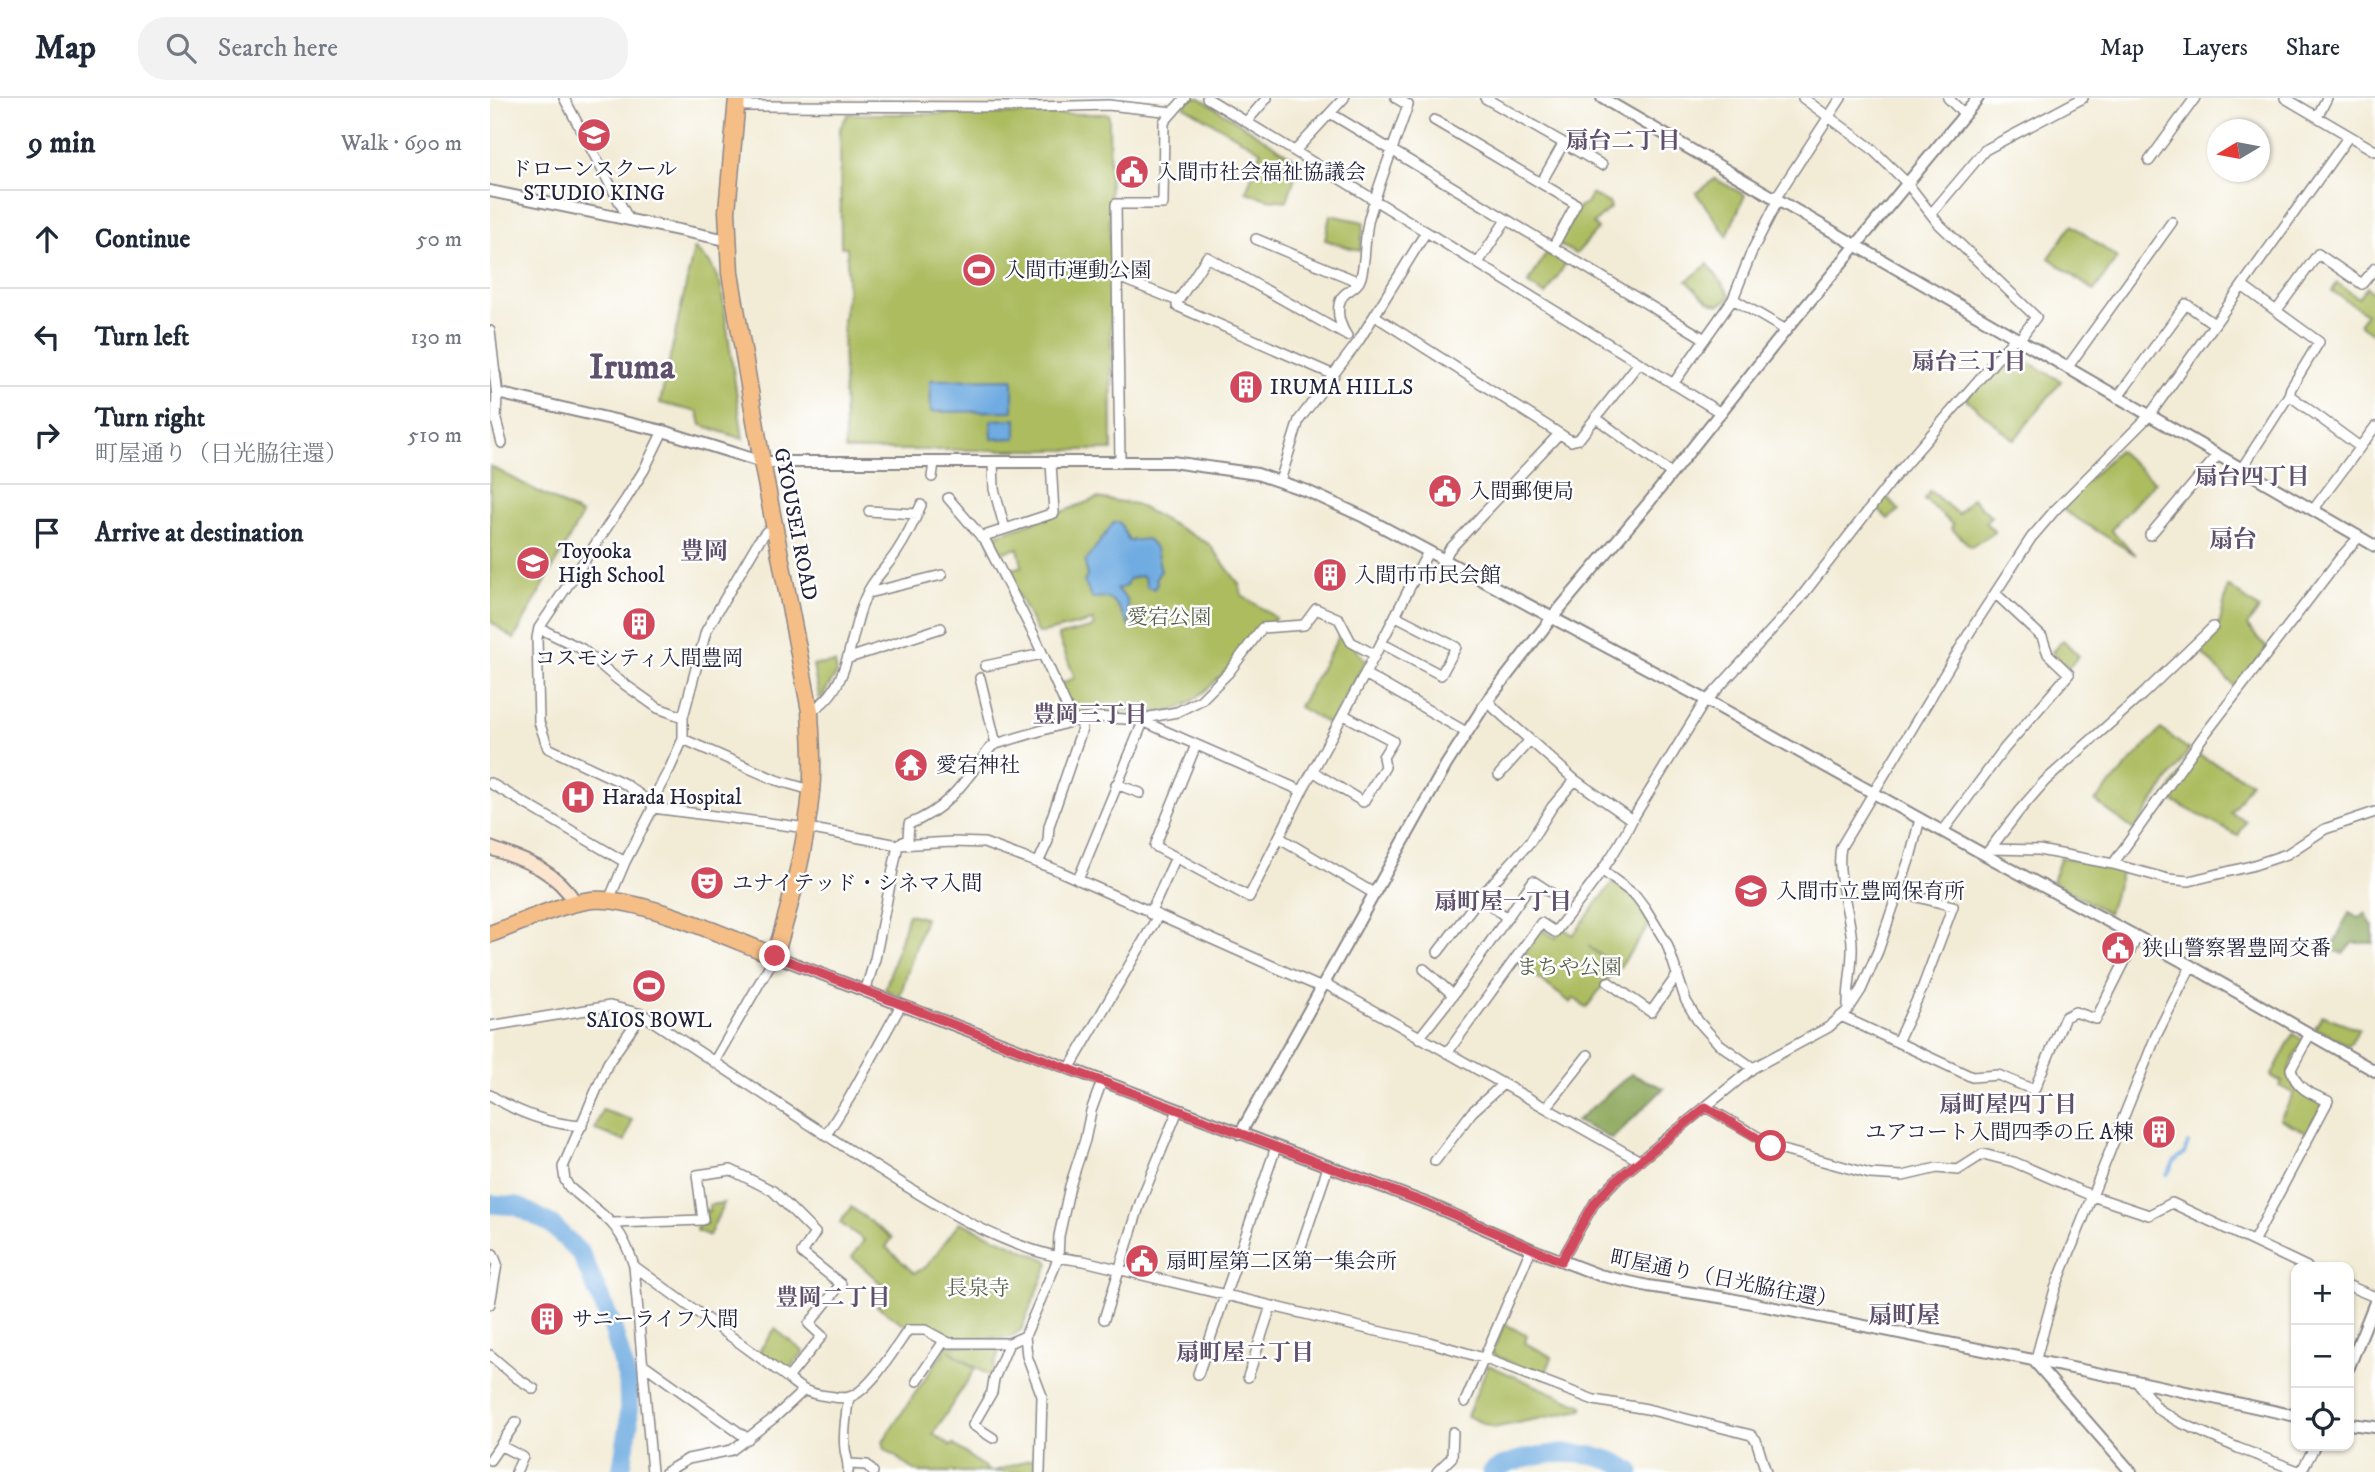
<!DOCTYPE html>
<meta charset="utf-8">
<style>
body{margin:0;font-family:"IM FELL DW Pica","Noto Serif JP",serif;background:#f2f2f3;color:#1f2937}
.controls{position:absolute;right:21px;bottom:21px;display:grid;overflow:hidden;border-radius:14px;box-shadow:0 2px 5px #0004}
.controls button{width:63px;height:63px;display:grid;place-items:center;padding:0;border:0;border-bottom:2px solid #e0e1e3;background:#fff;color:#1f2937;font:35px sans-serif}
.compass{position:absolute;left:1717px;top:21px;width:63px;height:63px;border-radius:50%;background:#fff;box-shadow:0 2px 5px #0004;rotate:260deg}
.stop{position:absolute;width:21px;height:21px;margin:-16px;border:5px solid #d1495b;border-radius:50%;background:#fff}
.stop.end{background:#d1495b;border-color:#fff;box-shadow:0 2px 7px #0008}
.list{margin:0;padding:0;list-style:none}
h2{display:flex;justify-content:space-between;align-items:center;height:91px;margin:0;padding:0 28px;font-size:30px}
h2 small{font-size:23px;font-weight:400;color:#747a83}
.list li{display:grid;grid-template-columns:46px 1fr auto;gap:21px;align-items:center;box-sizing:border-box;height:98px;padding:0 28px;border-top:2px solid #e0e1e3}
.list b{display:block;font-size:26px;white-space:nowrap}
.list p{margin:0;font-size:23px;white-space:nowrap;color:#747a83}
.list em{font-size:23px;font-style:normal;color:#747a83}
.icon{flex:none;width:38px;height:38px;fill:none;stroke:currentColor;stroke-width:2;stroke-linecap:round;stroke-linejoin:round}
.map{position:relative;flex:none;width:1885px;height:1374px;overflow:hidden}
header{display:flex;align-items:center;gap:42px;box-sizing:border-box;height:98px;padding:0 35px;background:#fff;border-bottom:2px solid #e0e1e3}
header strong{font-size:33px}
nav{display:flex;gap:38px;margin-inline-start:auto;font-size:24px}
.search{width:490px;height:63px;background:#f2f2f3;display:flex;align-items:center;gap:18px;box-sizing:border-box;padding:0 24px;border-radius:28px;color:#747a83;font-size:26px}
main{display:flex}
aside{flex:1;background:#fff}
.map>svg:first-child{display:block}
.green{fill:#acbc5f;stroke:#676f4d;stroke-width:2}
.forest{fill:#89a456;stroke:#566348;stroke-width:2}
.water{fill:#6face1;stroke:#48678e;stroke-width:2}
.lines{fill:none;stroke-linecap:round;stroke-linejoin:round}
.stream{stroke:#6face1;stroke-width:3.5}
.river{stroke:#6face1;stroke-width:19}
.minor-casing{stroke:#8a8688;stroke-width:12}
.tertiary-casing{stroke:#8a8688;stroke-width:14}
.secondary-casing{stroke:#8a8688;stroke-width:16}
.trunk-casing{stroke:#8a8688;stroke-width:19}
.minor{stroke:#fff;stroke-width:9}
.tertiary{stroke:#fff;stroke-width:10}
.secondary{stroke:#fbe5cf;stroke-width:12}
.trunk{stroke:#f6be87;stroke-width:16}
.route{stroke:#d1495b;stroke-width:9}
.labels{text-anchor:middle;stroke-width:5;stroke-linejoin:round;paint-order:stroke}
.poi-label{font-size:21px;fill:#22223b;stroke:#fff;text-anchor:start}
.street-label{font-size:21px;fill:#22223b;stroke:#fff}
.park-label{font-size:21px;fill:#596049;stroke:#fff}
.neighbourhood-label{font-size:23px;font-weight:bold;fill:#5f506c;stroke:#fff}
.quarter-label{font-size:24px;font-weight:bold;fill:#5f506c;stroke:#fff}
.town-label{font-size:35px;font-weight:bold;fill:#5f506c;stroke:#fff}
</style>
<header>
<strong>Map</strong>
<div class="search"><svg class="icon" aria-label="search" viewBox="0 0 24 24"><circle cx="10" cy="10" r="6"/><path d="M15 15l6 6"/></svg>Search here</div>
<nav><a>Map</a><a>Layers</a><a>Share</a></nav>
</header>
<main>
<aside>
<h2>9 min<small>Walk · 690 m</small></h2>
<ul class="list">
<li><svg class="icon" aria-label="ahead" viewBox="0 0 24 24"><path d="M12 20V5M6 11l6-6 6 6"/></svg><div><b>Continue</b></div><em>50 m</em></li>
<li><svg class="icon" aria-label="left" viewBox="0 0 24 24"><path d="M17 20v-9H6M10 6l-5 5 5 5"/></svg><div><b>Turn left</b></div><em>130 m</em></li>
<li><svg class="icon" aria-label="right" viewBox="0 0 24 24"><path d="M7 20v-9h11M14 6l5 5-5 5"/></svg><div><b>Turn right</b><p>町屋通り（日光脇往還）</p></div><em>510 m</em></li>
<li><svg class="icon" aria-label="arrive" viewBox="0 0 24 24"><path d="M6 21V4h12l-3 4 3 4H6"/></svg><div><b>Arrive at destination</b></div></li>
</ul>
</aside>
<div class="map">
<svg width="1885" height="1374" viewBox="0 0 1885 1374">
<rect width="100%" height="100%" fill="#fff"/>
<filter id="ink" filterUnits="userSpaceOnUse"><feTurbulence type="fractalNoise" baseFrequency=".0143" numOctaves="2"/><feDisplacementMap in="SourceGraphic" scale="14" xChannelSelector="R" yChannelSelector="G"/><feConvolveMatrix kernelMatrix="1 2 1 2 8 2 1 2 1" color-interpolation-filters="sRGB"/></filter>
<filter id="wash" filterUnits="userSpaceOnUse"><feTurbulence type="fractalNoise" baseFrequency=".00686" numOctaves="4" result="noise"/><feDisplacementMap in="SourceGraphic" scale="28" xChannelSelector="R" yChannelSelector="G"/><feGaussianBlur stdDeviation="1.57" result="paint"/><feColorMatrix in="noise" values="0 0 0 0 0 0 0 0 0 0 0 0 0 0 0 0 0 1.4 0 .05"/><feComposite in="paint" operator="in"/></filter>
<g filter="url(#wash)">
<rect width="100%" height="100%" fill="#f2ebd5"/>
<path class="green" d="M700,0H710L810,64L797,103L777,101L756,94L771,53L694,8Z
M358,16H619L622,352H355L353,223L357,195V149H351L350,30Z
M1225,81L1255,97L1237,138L1206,95Z
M1101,96L1119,105L1121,109L1103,126L1108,131L1086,156L1069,146L1088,110L1096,106Z
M840,117L874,124L870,153L835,142Z
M1582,127L1627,160L1604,193L1559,160Z
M204,150L220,165L231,187L253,341L211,327L208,314L170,305Z
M1058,152L1077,163L1056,197L1038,186Z
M1218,166L1241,198C1238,201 1235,204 1231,206C1220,210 1204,189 1197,183Z
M1847,185L1868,200L1877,189L1883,195L1885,193V237L1869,226L1876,216L1842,193Z
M1517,252L1571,283L1524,342L1476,301Z
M1628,352L1665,384L1621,432L1646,457L1570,410Z
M0,368L92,417L24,541L0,523Z
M1440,393L1468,416L1482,400L1501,418L1495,424L1505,434L1481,449L1461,430L1463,427L1434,401Z
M1394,396L1409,412L1398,421L1384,408Z
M607,400L645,406L719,446L749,486L752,497L786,520C756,544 717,605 681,613C663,616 644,613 626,613C613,614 601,617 588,619L583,616L569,586L585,580L568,538L604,529L603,523L548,536L516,473L532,468L528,450L506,456L499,443L500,439L567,416Z
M1738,488L1769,511L1757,528L1777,550L1746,590L1707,550L1730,524Z
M851,535L876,563L840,627L809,609Z
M1573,542L1589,558L1578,570L1562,554Z
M345,565L347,575L332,599L329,600L323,567Z
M1671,631L1699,652L1644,732L1605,703Z
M1705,655L1761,684L1741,715L1756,723L1748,738L1675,699Z
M1571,759L1632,772L1618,815L1562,783Z
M1123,784L1145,800L1161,825L1129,870L1098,848L1126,870L1096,910L1084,900L1081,905L1028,865L1050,834L1055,833L1066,840L1073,830L1083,837Z
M418,816L435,820L410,898L395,892Z
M1832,917L1869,931L1859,948L1825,930Z
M1803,936L1813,942C1793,979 1789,985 1832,1004L1833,1007L1818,1035L1790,1021L1804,996L1790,988L1792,984L1781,978Z
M112,1012L142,1022L135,1043L105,1032Z
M234,1105L219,1138L206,1132L208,1126H216L215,1113H219V1107Z
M361,1109L402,1140L396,1149L424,1175L436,1169L470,1124L557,1162L559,1165L531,1232L519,1240L470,1241L457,1239L433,1226L417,1228L387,1208L398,1192L362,1159L374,1142L350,1125Z
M1014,1226L1037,1237L1035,1245L1062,1259L1054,1280L1002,1256Z
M285,1231L314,1254L299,1270L295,1271L269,1253Z
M455,1247L511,1248L501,1279L459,1252L485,1271L443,1336L461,1348L463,1346L500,1374H427L395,1351L393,1343L451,1257L453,1258Z
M998,1267L1093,1308L1092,1312L1003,1330L977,1318Z
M544,1360V1374H502Z"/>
<path class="forest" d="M1859,815L1869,820L1875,815L1883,829V845H1862L1853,856L1841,851Z
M1141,976L1174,990L1122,1041L1086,1023Z"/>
<path class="water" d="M523,281V313L441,314L440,282Z
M526,321V340L502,341L501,322Z
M624,424L630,425L639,443L657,441L666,451L671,473L666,479L667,486L664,491L657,489L654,479L650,478L639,481L635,489L626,491L637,501L640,529C628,512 629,496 602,500L594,483L597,479L595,464Z"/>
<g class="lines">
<path class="stream" d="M1677,1077L1684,1064L1694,1056L1698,1045"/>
<path class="river" d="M0,1106L27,1108L61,1126L91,1156L122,1227L138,1285L139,1326L131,1374
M1002,1374C1036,1352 1109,1347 1141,1374"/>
</g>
</g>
<g filter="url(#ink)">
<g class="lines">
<g class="minor-casing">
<path id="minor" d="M74,0L139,122
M717,0C889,104 1060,210 1231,315
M995,0L1112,67
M1313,0L1381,50L1417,85L1448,125L1546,219L1529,242
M1458,0L1474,16
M1795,0L1885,53
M246,8L548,9L618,7L683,14
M840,15L1215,241
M1827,19L1837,0
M944,22L1086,106L1063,149
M756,24L777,0
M805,53L854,0
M1659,63L1705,0
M1051,85L1073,46
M1285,101L1351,0
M1441,116L1495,52L1593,0
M766,141L869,184
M988,165L1016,122
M628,179L688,203L687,208L844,277
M1752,188L1829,244L1801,290L1799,297
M1243,201L1296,232
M688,203L717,159L854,236
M1787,212L1828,156L1872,186L1885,170
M885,218L1081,343L1089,341L1149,265
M0,233L5,277
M857,238C851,229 847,219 849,207C851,192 867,193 871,179C876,161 874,139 879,120C890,82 905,45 918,7L906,0
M1577,270L1682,124
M1183,286L1243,201L1262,153L1288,102
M7,295L6,322L12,345
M1627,300L1696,206L1724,226
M1106,320L1182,376
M630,363L626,106H673L674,24L695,0
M503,364L504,391L515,431
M1752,370L1799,297L1870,349
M442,379L444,365
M790,383L809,322L868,244L936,134
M458,400L496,444L545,539L583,623
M1823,412L1885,329
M379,413L427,416
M1660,437L1728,357
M491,439L564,415L561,364
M954,463L959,452L1069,336
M378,495L452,477
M49,530L92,551L127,581L168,610L193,619
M891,545L951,577L966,549L906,518
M359,560L451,530
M495,568L552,556
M875,576L976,634
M490,580L506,646
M320,613C364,592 358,527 380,490C387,478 398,467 406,455C416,440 424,424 431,407
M193,641L286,682L321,692
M824,674L873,704L895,669L893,659L903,643L854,617
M1009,677L1040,642
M0,685L135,764
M626,686L650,695
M812,693L885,557
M161,705L135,686L58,650L49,624L47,540L49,530L136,401L154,372L173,333
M163,710L317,730L408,747L462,744L494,745L562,770L832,890
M1142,722L1212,608L1308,503L1406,377L1525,240
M1453,733L1514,651L1579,576L1558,556L1552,539L1505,495
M790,740L885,796
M408,747L418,741L419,726C459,711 476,681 501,649L506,646L583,623L606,619L650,622L812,693L759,799L665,748L706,647
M1500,751L1549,752L1623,766L1678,781L1699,783L1761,768L1797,756L1835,731L1885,714
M1497,755L1529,713L1555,683L1652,597L1723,529
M548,765L558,743L559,728L592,631V622
M1623,766L1712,640L1851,459L1869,439
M1113,773L1146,798L1155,810L1177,846L1196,903L1208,923L1228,945L1263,970
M588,782L653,624L660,619L687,614L711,602L739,574L772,530L814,527L826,511L849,521L861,544L885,557L938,454
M990,799L1016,819
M119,802L135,764L163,710L161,705L180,670L193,641V619L216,533L268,444L276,434L285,431
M660,816L686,759
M948,854L990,799L1040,744L1062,709L1085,682
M934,871L963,897
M1118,884L1161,914L1188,876
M834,885L1150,1063
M375,894L385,861L408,747
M1358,912C1357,890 1363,868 1362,846C1361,816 1345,778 1351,749L1481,532L1541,440L1565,412L1659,318L1859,38
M152,916L118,965L73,1069L75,1082L79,1089C113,1119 129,1121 144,1168L162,1374
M1351,918L1482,979L1508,977L1544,992L1575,919L1585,914L1606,921L1647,839
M0,928L120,908L152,916C221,962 291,1008 361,1053C429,1096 512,1155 594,1163L882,1232L939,1244L993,1260L1104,1302L1157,1311L1261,1337L1266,1342L1276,1374
M929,940L963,897L1043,783L1060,794
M1407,944L1432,891L1463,808L1408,794
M957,955L1051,825L1065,834C1093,798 1122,764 1142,722L1085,682L1005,611L998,602
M224,964L285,858
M579,971L668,818
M0,997C28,1015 59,1026 92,1028
M1216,1009L1289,1051L1380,1076L1413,1078L1447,1070L1468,1072L1493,1056L1524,1064L1602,1098L1659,1117L1682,1105L1817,1169
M1056,1010L1098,957
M336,1037L360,999L411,907
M945,1063L982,1014L1013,986
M124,1125L213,1122L207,1077L241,1072L283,1093L325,1135L312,1155L351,1186L319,1226L332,1238L298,1280
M1764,1142L1838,1003C1821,996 1806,991 1801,971L1820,936
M811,1149L838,1069
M0,1156H3L7,1166L0,1206
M1071,1163L1105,1104L1125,1083L1263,970L1339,929L1358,912L1371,892L1388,853L1421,756L1430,721
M144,1168L298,1280C311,1292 320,1296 337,1298C344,1299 353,1301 359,1299C379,1294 406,1249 418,1232H435L459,1245H519L535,1238
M1859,1188L1885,1199
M614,1221L651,1102L688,1012
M0,1257L27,1280L44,1291
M1545,1264L1565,1191L1602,1098L1666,938L1701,868
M153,1266L258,1341
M708,1276L786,1049
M758,1279L781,1208
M427,1283L454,1243
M1646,1283L1668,1311L1689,1324L1748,1350L1811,1374
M975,1304L1041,1151
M503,1340L483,1327L502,1294L504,1281L519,1245
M11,1348L33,1359L26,1374
M0,1362L26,1324
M359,1366L377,1367L383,1374
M176,1374L198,1361L242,1352L284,1320L313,1293
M358,1374C359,1365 356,1360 355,1351C353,1335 356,1316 359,1299
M550,1374L552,1298L537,1258L535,1238L568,1161L569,1138L580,1088L595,1042L601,1013L612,983
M947,1374L962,1359L963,1334
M1811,1374L1825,1348"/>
</g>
<g class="tertiary-casing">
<path id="tertiary" d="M1112,0L1885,448
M0,93L237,142
M5,277L7,295L173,333L272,364H682L767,376L817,393L874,419L1218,603L1495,757L1701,868L1885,973
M285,858L411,907L941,1107L1041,1151L1109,1177L1158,1188L1236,1200L1646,1283L1806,1318
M750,1036L956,667L998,602L1061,521L1160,403L1296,232L1488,0
M1545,1264L1641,1374
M1859,1269L1885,1204
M1859,1326L1885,1329"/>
</g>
<g class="secondary-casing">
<path id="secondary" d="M0,750C37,763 64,771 86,805"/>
</g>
<g class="trunk-casing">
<path id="trunk" d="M0,836C31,825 69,806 102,802C148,798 239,840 285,858C301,805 316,749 321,694C324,667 321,640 320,613L272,364L240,175L237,113L247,0"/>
</g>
<use href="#minor" class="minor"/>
<use href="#tertiary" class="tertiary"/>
<use href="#secondary" class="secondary"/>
<use href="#trunk" class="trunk"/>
</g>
</g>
<g class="lines" filter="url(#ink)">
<path class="route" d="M285,858L579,971L941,1107L1071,1163L1105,1104L1125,1083L1216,1009L1281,1048"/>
</g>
<defs>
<g id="university-disc" transform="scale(1.75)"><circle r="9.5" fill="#d1495b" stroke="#fff"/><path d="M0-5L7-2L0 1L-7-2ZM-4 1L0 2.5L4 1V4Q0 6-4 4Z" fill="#fff"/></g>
<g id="civic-disc" transform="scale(1.75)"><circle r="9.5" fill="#d1495b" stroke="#fff"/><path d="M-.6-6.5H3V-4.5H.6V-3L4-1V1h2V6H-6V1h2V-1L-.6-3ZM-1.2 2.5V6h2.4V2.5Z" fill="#fff"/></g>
<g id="stadium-disc" transform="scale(1.75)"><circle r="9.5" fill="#d1495b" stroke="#fff"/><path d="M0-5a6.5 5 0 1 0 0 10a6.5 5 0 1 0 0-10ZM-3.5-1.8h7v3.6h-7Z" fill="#fff"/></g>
<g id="building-disc" transform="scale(1.75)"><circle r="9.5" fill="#d1495b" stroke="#fff"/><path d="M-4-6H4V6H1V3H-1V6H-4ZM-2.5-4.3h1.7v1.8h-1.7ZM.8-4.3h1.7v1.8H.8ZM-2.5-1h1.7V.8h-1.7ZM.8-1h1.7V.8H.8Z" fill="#fff"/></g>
<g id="school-disc" transform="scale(1.75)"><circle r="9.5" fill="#d1495b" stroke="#fff"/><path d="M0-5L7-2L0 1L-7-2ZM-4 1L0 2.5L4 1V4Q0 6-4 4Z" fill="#fff"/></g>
<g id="temple-disc" transform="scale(1.75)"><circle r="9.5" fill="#d1495b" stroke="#fff"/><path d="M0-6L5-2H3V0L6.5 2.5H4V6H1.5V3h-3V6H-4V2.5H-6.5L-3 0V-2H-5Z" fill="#fff"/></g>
<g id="hospital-disc" transform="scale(1.75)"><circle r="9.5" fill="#d1495b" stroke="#fff"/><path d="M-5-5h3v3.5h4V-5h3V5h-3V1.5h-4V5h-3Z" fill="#fff"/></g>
<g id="theatre-disc" transform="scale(1.75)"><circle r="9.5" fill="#d1495b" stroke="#fff"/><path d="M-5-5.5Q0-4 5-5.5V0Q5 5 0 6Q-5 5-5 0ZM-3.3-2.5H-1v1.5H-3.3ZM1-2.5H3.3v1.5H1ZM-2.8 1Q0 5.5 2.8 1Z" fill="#fff"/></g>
</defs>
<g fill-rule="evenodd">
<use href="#university-disc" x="104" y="37"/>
<use href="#civic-disc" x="642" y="74"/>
<use href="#stadium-disc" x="489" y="172"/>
<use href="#building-disc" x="756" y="289"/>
<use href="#civic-disc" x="955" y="393"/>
<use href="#school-disc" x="43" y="465"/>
<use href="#building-disc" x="840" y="477"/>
<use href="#building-disc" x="149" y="526"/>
<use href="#temple-disc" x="421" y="667"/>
<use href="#hospital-disc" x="88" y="699"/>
<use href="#theatre-disc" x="217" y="785"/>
<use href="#school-disc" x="1261" y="793"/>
<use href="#civic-disc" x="1628" y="850"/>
<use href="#stadium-disc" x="159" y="888"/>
<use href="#building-disc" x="1669" y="1034"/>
<use href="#civic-disc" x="652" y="1163"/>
<use href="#building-disc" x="57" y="1221"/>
</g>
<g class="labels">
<g class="poi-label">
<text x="104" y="78" text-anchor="middle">ドローンスクール<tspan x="104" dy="24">STUDIO KING</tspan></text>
<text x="666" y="81">入間市社会福祉協議会</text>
<text x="514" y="179">入間市運動公園</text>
<text x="780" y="296">IRUMA HILLS</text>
<text x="979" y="400">入間郵便局</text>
<text x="68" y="460">Toyooka<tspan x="68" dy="24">High School</tspan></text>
<text x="864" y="484">入間市市民会館</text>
<text x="149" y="567" text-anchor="middle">コスモシティ入間豊岡</text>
<text x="446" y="674">愛宕神社</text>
<text x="112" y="706">Harada Hospital</text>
<text x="242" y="792">ユナイテッド・シネマ入間</text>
<text x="1286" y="800">入間市立豊岡保育所</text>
<text x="1652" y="857">狭山警察署豊岡交番</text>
<text x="159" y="929" text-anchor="middle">SAIOS BOWL</text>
<text x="1644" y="1041" text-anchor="end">ユアコート入間四季の丘 A棟</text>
<text x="676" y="1170">扇町屋第二区第一集会所</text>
<text x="82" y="1228">サニーライフ入間</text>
</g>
<g class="street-label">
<text transform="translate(306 426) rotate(79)" y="7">GYOUSEI ROAD</text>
<text transform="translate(1234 1181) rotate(11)" y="7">町屋通り（日光脇往還）</text>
</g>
<g class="park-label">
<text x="679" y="526">愛宕公園</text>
<text x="1079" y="876">まちや公園</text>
<text x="488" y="1197">長泉寺</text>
</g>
<g class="neighbourhood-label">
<text x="1133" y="50">扇台二丁目</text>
<text x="1479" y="271">扇台三丁目</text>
<text x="1762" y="386">扇台四丁目</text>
<text x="600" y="624">豊岡三丁目</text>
<text x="1013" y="811">扇町屋一丁目</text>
<text x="1518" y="1014">扇町屋四丁目</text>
<text x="343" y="1207">豊岡二丁目</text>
<text x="755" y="1262">扇町屋二丁目</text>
</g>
<g class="quarter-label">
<text x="1743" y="449">扇台</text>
<text x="214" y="461">豊岡</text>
<text x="1414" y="1225">扇町屋</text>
</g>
<g class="town-label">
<text x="142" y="280">Iruma</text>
</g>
</g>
</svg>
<div class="controls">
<button>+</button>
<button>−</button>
<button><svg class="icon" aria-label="locate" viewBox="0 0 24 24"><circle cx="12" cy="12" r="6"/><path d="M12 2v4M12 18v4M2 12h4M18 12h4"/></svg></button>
</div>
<svg class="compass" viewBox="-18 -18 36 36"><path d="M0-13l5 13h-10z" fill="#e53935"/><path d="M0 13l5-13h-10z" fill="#747a83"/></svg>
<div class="stop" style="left:1281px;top:1048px"></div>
<div class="stop end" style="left:285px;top:858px"></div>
</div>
</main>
